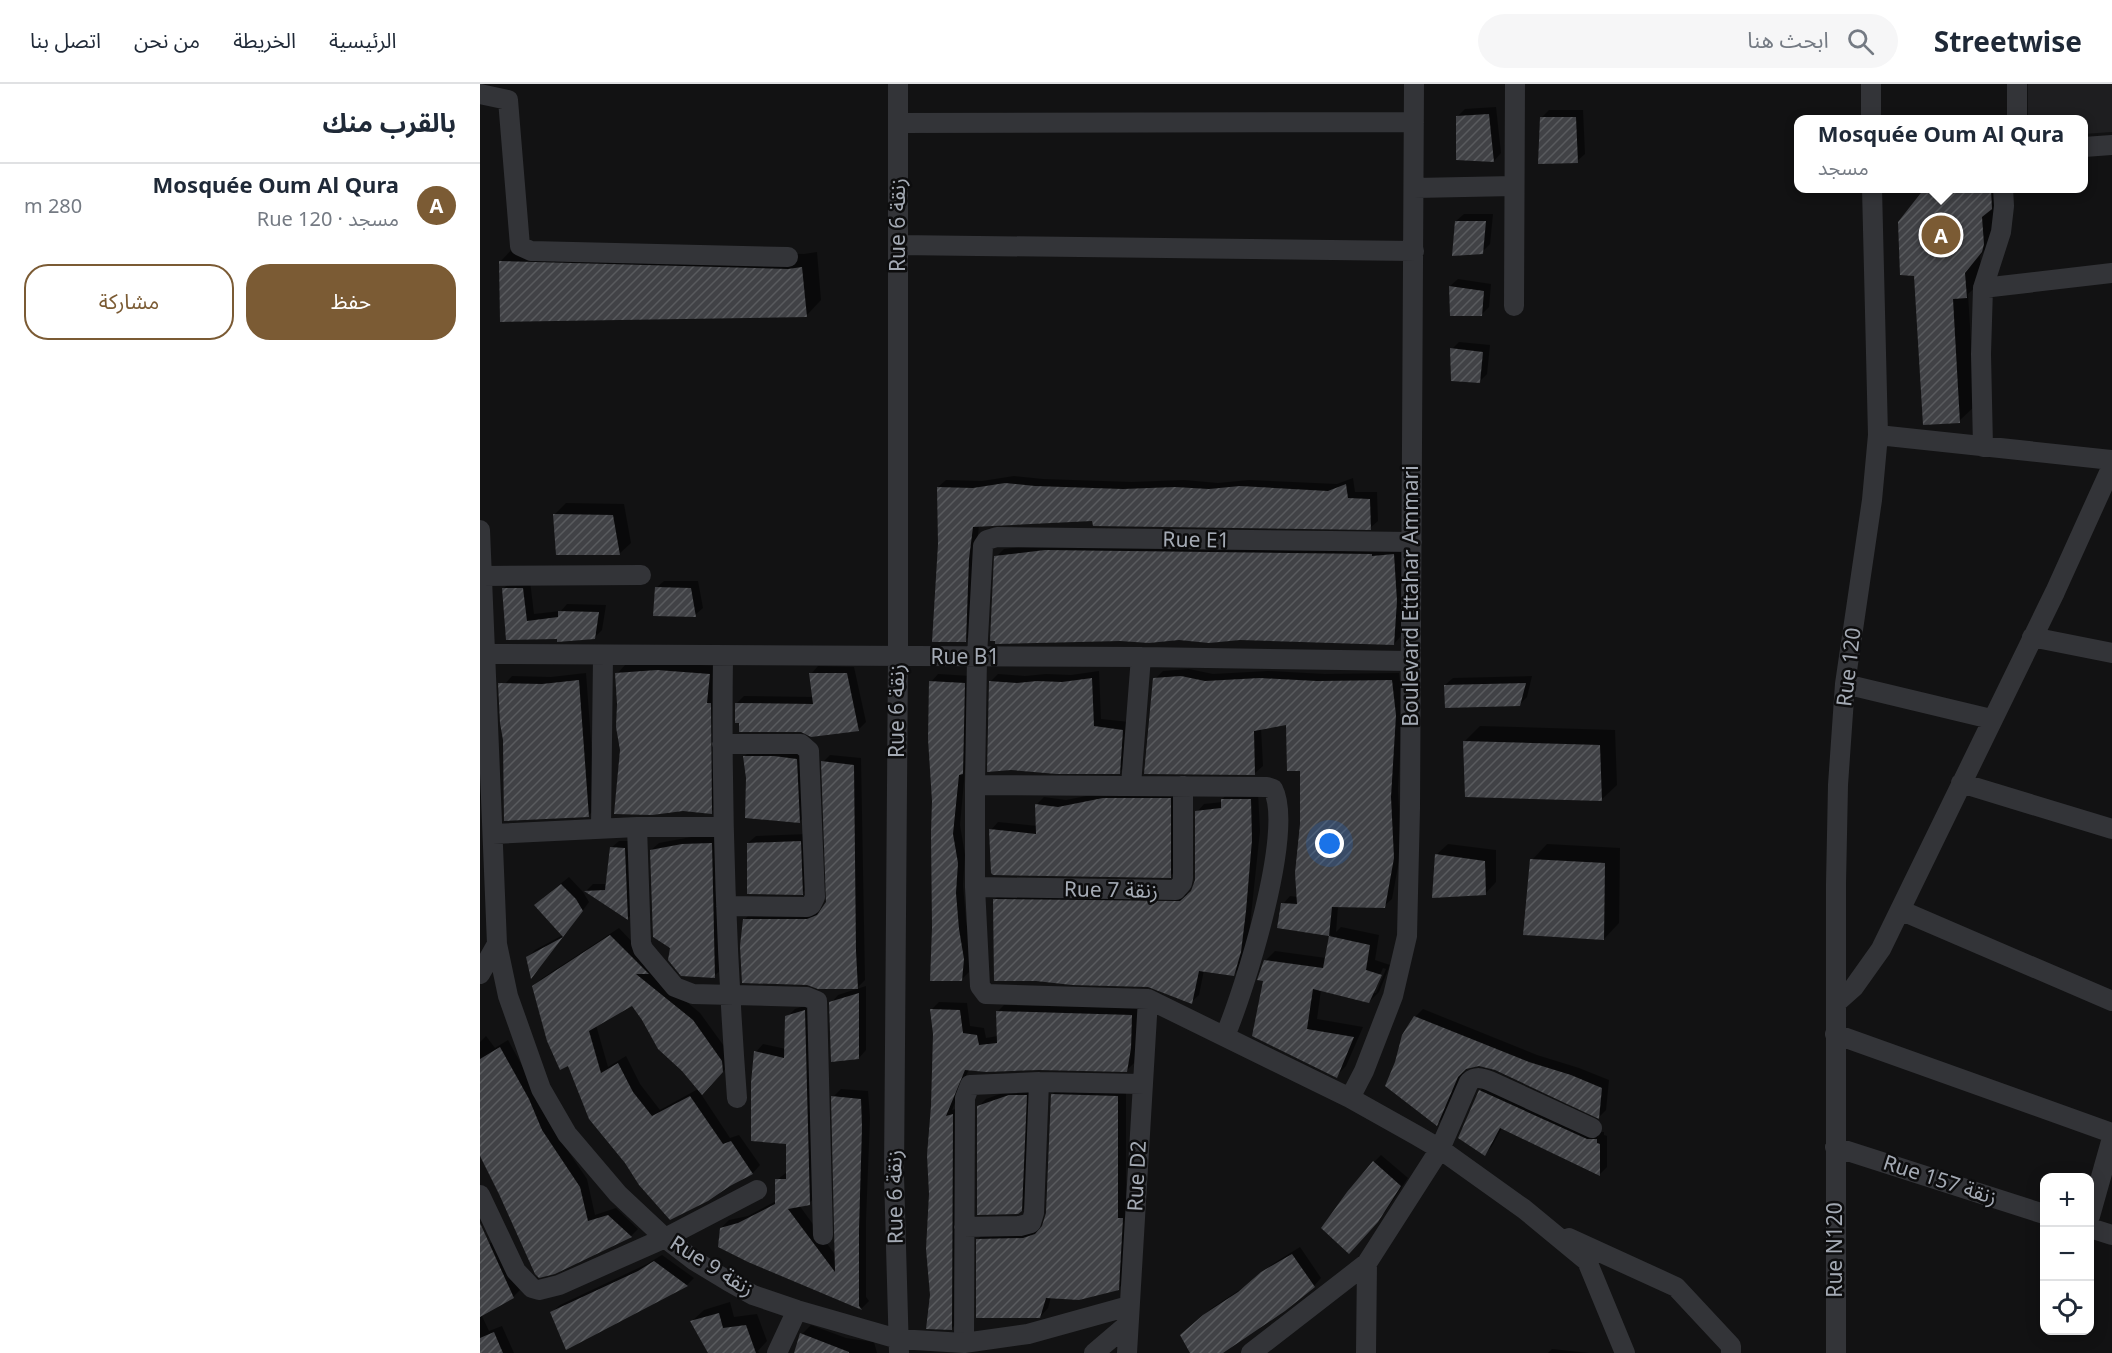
<!DOCTYPE html>
<html lang="ar">
<meta charset="utf-8">
<style>
body{margin:0;font-family:"Noto Sans","Noto Sans Arabic",sans-serif;background:#f6f6f7;color:#1f2937;direction:rtl}
.controls{position:absolute;right:18px;bottom:18px;display:grid;overflow:hidden;border-radius:12px;box-shadow:0 3px 15px #0003}
.controls button{width:54px;height:54px;display:grid;place-items:center;padding:0;border:0;border-bottom:2px solid #e0e1e3;background:#fff;color:#1f2937;font:30px sans-serif}
.you{position:absolute;left:850px;top:760px;width:21px;height:21px;margin:-15px;border:4px solid #fff;border-radius:50%;background:#1a73e8;box-shadow:0 0 0 9px #1a73e833}
.badge{display:grid;place-items:center;width:39px;height:39px;border-radius:50%;background:#7b5b34;color:#fff;font-size:20px;font-weight:700}
.pin{position:absolute;translate:-50% -50%;border:3px solid #fff;box-shadow:0 2px 6px #0006}
.popup{position:absolute;left:1314px;top:31px;width:294px;height:78px;box-sizing:border-box;display:grid;place-content:center;border-radius:12px;background:#fff;filter:drop-shadow(0 2px 4px #0005);font-size:20px;white-space:nowrap;color:#747a83}
.popup b{font-size:22px;color:#1f2937}
.popup::after{content:'';position:absolute;left:50%;top:100%;margin-left:-12px;border:12px solid transparent;border-top-color:#fff}
.list{margin:0;padding:0;list-style:none}
h2{display:flex;justify-content:space-between;align-items:center;height:78px;margin:0;padding:0 24px;font-size:26px}
h2 small{font-size:20px;font-weight:400;color:#747a83}
.list li{display:grid;grid-template-columns:39px 1fr auto;gap:18px;align-items:center;box-sizing:border-box;height:84px;padding:0 24px;border-top:2px solid #e0e1e3}
.list b{display:block;font-size:22px;white-space:nowrap}
.list p{margin:0;font-size:20px;white-space:nowrap;color:#747a83}
.list em{font-size:20px;font-style:normal;color:#747a83}
.actions{display:flex;gap:12px;padding:18px 24px}
.actions a{flex:1;padding:14px 0;border:2px solid #7b5b34;border-radius:24px;text-align:center;font-size:21px;color:#7b5b34}
.actions .main{background:#7b5b34;color:#fff}
.icon{flex:none;width:33px;height:33px;fill:none;stroke:currentColor;stroke-width:2;stroke-linecap:round;stroke-linejoin:round}
.map{position:relative;flex:none;width:1632px;height:1269px;overflow:hidden;direction:ltr}
header{display:flex;align-items:center;gap:36px;box-sizing:border-box;height:84px;padding:0 30px;background:#fff;border-bottom:2px solid #e0e1e3}
header strong{font-size:28px}
nav{display:flex;gap:33px;margin-inline-start:auto;font-size:21px}
.search{width:420px;height:54px;background:#f6f6f7;display:flex;align-items:center;gap:15px;box-sizing:border-box;padding:0 21px;border-radius:33px;color:#747a83;font-size:22px}
main{display:flex}
aside{flex:1;background:#fff}
.map>svg:first-child{display:block}
.built{fill:#1e1e20}
.shadow{fill:#0007;fill-rule:evenodd}
.building{fill:url(#building-hatch)}
.lines{fill:none;stroke-linecap:round;stroke-linejoin:round}
.minor{stroke:#333438;stroke-width:20}
.labels{text-anchor:middle;stroke-width:5;stroke-linejoin:round;paint-order:stroke}
.street-label{font-size:21px;fill:#a4aab4;stroke:#0d0d0e}
</style>
<header>
<strong>Streetwise</strong>
<div class="search"><svg class="icon" aria-label="search" viewBox="0 0 24 24"><circle cx="10" cy="10" r="6"/><path d="M15 15l6 6"/></svg>ابحث هنا</div>
<nav><a>الرئيسية</a><a>الخريطة</a><a>من نحن</a><a>اتصل بنا</a></nav>
</header>
<main>
<div class="map">
<svg width="1632" height="1269" viewBox="0 0 1632 1269">
<defs>
<pattern id="building-hatch" width="6" height="6" patternUnits="userSpaceOnUse" patternTransform="scale(1.5)"><rect width="6" height="6" fill="#414246"/><path d="M-1 1l2-2M0 6l6-6M5 7l2-2" fill="none" stroke="#595b5e"/></pattern>
</defs>
<rect width="100%" height="100%" fill="#121213"/>
<path class="built" d="M1548,0H1632V48L1604,50V36L1548,35Z"/>
<path class="shadow" d="M1016,23L1021,69L1014,77L977,74V33L985,25Z
M1069,26H1103L1105,70L1097,77L1062,33Z
M1446,104H1526L1517,151L1500,172L1502,197L1488,210L1495,322L1479,337L1420,138Z
M984,130H1013L1010,160L1002,168L976,137Z
M35,162L324,170L337,168L341,216L326,232L20,178Z
M978,195L1011,200L1009,223L1001,231L970,202Z
M979,258L1010,261L1007,290L999,298L972,265Z
M534,392L563,395L652,398L704,396L738,399L769,396L857,400L873,394L875,408H897L898,437L890,444L614,435L499,441L496,467L493,549L485,556L459,460L458,403L466,396L502,397Z
M86,419L144,420L151,459L139,470L75,430Z
M574,459L921,463L924,509L921,552L914,560L516,473L524,465Z
M31,497H50L54,530L81,527L87,520L126,521L122,546L115,553L27,554L24,504Z
M184,497H218L223,524L215,531L176,504Z
M186,579L238,582L239,720L231,728L142,666L137,590L145,581Z
M338,582L374,583L386,638L378,646L256,620L264,612L334,613L331,590Z
M709,585L733,590L788,587L845,590L919,589L923,622L918,705L921,766L912,815L904,822H858L856,848L861,843L899,851L895,876L910,881L899,908L889,918L841,906L837,935L883,943L866,982L856,992L784,896L785,877L795,867L846,874L851,851L799,842L803,820L810,812L818,813L822,685L807,639L781,644L783,682L775,689L675,595L683,587ZM903,884L906,885L896,909H892Z
M619,587L621,635L650,638L647,681L639,688L510,598L518,590L545,592L566,590L591,591Z
M106,589L116,724L108,732L25,600L32,592L71,593Z
M458,590L491,592L490,681L485,686L480,741L485,771L483,801L486,837L491,867L489,888L481,896L454,717L451,598Z
M1052,592L1047,613L1039,621L965,601L973,594Z
M1000,642L1135,646L1137,701L1121,716L984,658Z
M0,663L1,712L0,725Z
M272,665L324,668L327,730L319,738L267,694L264,673Z
M350,671L381,674L385,896L378,903L264,836L272,828H336L343,826L347,819L343,678Z
M631,707H698V785L690,792L511,746L518,738L557,742V720L564,713L586,716Z
M750,708H778L780,747L768,860L761,883L753,891L724,886L719,911L711,918L514,816L522,808L711,810L716,797L717,728L724,720L743,718L742,715Z
M328,750L329,802L322,809L268,759L276,752Z
M211,753H239L242,885L234,892L192,864L171,766L179,759Z
M139,757H152L155,827L148,834L107,806L113,800H128L131,764Z
M968,760L1016,766V798L1005,810L956,771Z
M1067,760L1140,764L1139,839L1124,855L1052,776Z
M89,793L103,808L109,818L58,886L47,874L55,866L83,851L63,814Z
M139,844L175,882L170,887L220,929L249,969L250,980L221,1010L250,1054L259,1051L280,1081L273,1089L190,1134L54,903L61,895ZM152,920L218,1005L180,1026L160,1000L146,972L128,983L116,941Z
M386,902V966L379,974L351,919L358,911Z
M459,918L487,919L490,942L504,944L506,954L518,952L517,928L524,921L659,924L658,956L654,979L647,986L489,985L472,1026L480,1024L479,1237L471,1245L451,1211L455,950L452,925Z
M333,919L338,1111L329,1119L319,1121L356,1172L353,1013L361,1005L388,1007L390,1034L386,1136V1213L389,1217L382,1224L240,1162L241,1144L249,1136L268,1132L296,1117L297,1096L307,1088V1058L276,968L283,960L306,965L307,933L315,925Z
M943,925L1057,971L1099,984L1129,996L1126,1026L1119,1033L1015,984L1003,981L985,985L964,1033L957,1040L935,933Z
M6,952L15,964L28,956L56,1007L69,1039L107,1095L115,1131L136,1124L158,1145L151,1152L75,1188L0,1070V958Z
M1007,1000L1115,1048H1124V1051L1127,1052V1083L1120,1090L1022,1044L1012,1062L1005,1070L1000,1007Z
M580,1002L646,1004V1196L638,1205L571,1213L568,1224L560,1233L498,1155L506,1147L552,1146L564,1143L567,1130L572,1011Z
M537,1004H553L548,1120L541,1128L498,1023L506,1015Z
M901,1071L928,1094L905,1128L876,1160L894,1078Z
M18,1155L41,1205L33,1213L1,1230L9,1247L22,1242L34,1269H0V1164Z
M820,1163L841,1194L834,1202L741,1269H711L709,1244L732,1224L767,1201L791,1181Z
M182,1171L214,1194L207,1201L119,1245L72,1228L80,1221L167,1180Z
M250,1218L254,1233L277,1230L287,1257L278,1267L279,1269H230L212,1237L224,1226Z
M331,1241L366,1254L394,1258L397,1269H316L322,1250Z
M1072,1265L1109,1269H1068Z"/>
<path class="building" d="M1009,30L1014,78L976,76V32Z
M1060,33H1096L1098,79L1058,80Z
M1444,105H1511L1512,125L1502,133L1504,160L1502,168L1485,189L1487,214L1473,215L1480,339L1443,341L1434,192L1420,191L1418,138Z
M975,137H1006L1003,170L972,172Z
M19,177L308,185L322,183L327,233L20,238Z
M969,202L1004,207L1002,232H970Z
M970,264L1003,268L1000,299L971,297Z
M525,399L555,402L643,405L695,403L729,405L760,402L848,407L866,400L868,414L890,415L891,446L613,442L612,437L493,443L489,475L486,558H452L458,460L457,403L493,404Z
M73,430L133,431L140,471H76Z
M565,466L892,470V472L914,470L917,517L914,561L760,556L729,559L699,556L669,559L640,557L515,560V557H510L514,472Z
M175,503L211,504L216,533L173,532Z
M22,504H43L47,537L78,533V527L119,528L115,555L77,558V555L26,556Z
M177,586L230,590L227,619H231L232,730L203,727L172,731L134,730L140,666L136,643L137,620L135,589Z
M329,589H367L379,647L331,653L321,648H259V639H255V619L333,620Z
M701,592L725,597L780,594L837,597L912,596L916,631L911,713L914,774L905,824L852,823L849,852L797,844L801,819L817,820L815,789L820,740V687H807L806,641L774,647L775,691L664,690L673,594Z
M612,594L614,642L643,646L640,690H577L531,686L507,688L509,597L537,599L557,597L582,598Z
M99,596L109,733L24,737L23,656L20,639L18,599L62,600Z
M449,597L485,599L483,690L479,691L473,750L478,779L476,809L479,845L484,875L482,897H450L452,844L451,749L452,717L448,655Z
M1046,599L1040,622L965,624L964,601Z
M983,657L1120,661L1122,717L985,713Z
M263,672H294L317,675L320,739L265,734L266,694Z
M341,677L374,681L376,867L378,905H338L327,901L262,899L260,862L263,835H327L337,831L346,818Z
M623,714H691V794L513,791L511,789L509,745L556,750L555,720L578,723Z
M741,715H771L772,756L766,827L761,868L754,892L719,887L712,920L668,903L592,901L556,897H514L513,815L700,817L711,807L715,796V727L741,724Z
M321,757L323,811L267,810V759Z
M232,759L235,894L201,892L188,876L190,864L173,853L170,766L202,760Z
M130,763L145,764L148,836L104,807L125,806Z
M955,770L1005,777L1006,811L952,814Z
M1050,775L1125,779L1124,856L1043,851Z
M81,800L96,815L103,827L83,853L54,821Z
M130,851L169,890H156L213,936L242,977L243,988L222,1011L202,987L178,965L162,936L152,922L109,947L121,989L138,979L153,1008L172,1032L210,1012L243,1060L251,1057L273,1090L250,1102L228,1117L190,1136L159,1101L145,1079L109,1035L88,982L80,986L67,957L52,902Z
M849,852L890,861L886,886L902,891L889,919L833,905L827,945L874,953L857,994L772,952L783,897L777,896L784,876L843,884Z
M83,853L51,895L46,873Z
M379,909V975L351,978L349,918Z
M450,925L480,926L483,949L497,951L499,961L517,959L516,927L652,931L651,964L647,988L559,986L506,988L485,986L466,1032L473,1030L472,1246L446,1245L450,1211L446,1165L449,1110L447,1071L451,1022L453,950Z
M325,926L330,1121L308,1125L355,1188L351,1012L381,1015L382,1043L379,1145V1222L382,1226L268,1178L238,1163L240,1144L258,1139L295,1120V1095H306V1060L271,1057V999L274,967L304,974L305,932Z
M934,932L1049,978L1091,991L1122,1004L1119,1035L1015,986L999,982L986,985L978,993L957,1042L905,1002L915,978L922,951Z
M20,963L49,1015L62,1046L100,1103L108,1137L128,1131L152,1153L75,1190L59,1194L55,1190L19,1110L0,1072V975Z
M999,1006L1107,1055H1117V1059L1120,1060V1092L1020,1044L1005,1072L978,1054Z
M571,1010L638,1012V1134H643L639,1206L599,1216L566,1214L560,1234H496V1155L543,1154L555,1150L562,1142L566,1129Z
M529,1011H547L542,1127L538,1130L497,1131V1022Z
M893,1077L921,1102L898,1138L869,1170L841,1144L867,1108Z
M0,1139L34,1214L0,1233Z
M812,1170L835,1203L805,1227L743,1269H710L700,1251L723,1231L758,1208L781,1188Z
M174,1177L208,1202L86,1266L70,1228L158,1187Z
M239,1229L243,1244L266,1241L276,1269H228L210,1237Z
M14,1248L23,1269H0V1254Z
M320,1249L369,1268V1269H314Z"/>
<g class="lines">
<path class="minor" d="M418,0V573L414,1091L419,1269
M1537,0V36
M0,10L28,16L40,162L51,167L308,173
M1391,36V0
M418,39L934,38
M1604,63L1632,61
M935,104L1034,102
M418,161L934,167
M1503,204L1632,189
M1034,222L1035,0
M1398,351L1632,376
M1503,363L1501,270L1503,204L1521,148L1524,122L1523,104
M0,446L17,860L0,890
M932,458L517,453L507,456L503,462L497,573L495,701V803L500,902L506,910L668,915L870,1014L936,1051L960,1065L1044,1125L1107,1177L1145,1269
M2,492L161,491
M1552,553L1632,569
M4,570L661,573L930,577
M243,572C241,719 246,866 257,1014
M1365,600L1511,635
M242,660H321L329,667L335,813L331,821L327,823L246,822
M1481,699L1632,745
M495,701L787,703L793,705C815,747 764,907 745,952
M651,701L661,573
M157,743L161,859L163,865L195,903L213,910L327,913L337,917L343,1151
M121,744L123,572
M13,750L157,743H243
M495,803L696,806L702,799L703,794V702
M1420,826L1632,917
M17,860L28,912L61,1005L87,1050L138,1110L185,1154L215,1177L248,1197L273,1211L317,1226L418,1255L484,1259L548,1250L649,1222
M1356,919L1374,903L1401,865L1575,508L1632,382
M1355,950L1632,1049
M870,1014L884,987L913,912L927,852L930,724L934,0
M1355,1063L1564,1130
M0,1111L36,1187L52,1204L59,1206L79,1201L185,1154L277,1106
M1610,1132L1632,1054
M484,1143L540,1142L551,1139L554,1129L559,998
M1610,1144L1632,1151
M1089,1154L1196,1203L1251,1262V1269
M484,1259L485,1014L490,1001L559,998L663,1000
M297,1269L317,1226
M614,1269L648,1240
M647,1269L668,915
M771,1269L887,1179L960,1065L989,998C996,992 1002,994 1010,997L1112,1044
M886,1269L887,1179
M1356,1269V800L1358,701L1365,600L1392,416L1398,351L1392,104"/>
</g>
<g class="labels">
<g class="street-label">
<text transform="translate(418 141) rotate(-90)" y="7">Rue 6 زنقة</text>
<text transform="translate(716 456) rotate(1)" y="7">Rue E1</text>
<text transform="translate(931 512) rotate(-90)" y="7">Boulevard Ettahar Ammari</text>
<text x="485" y="580">Rue B1</text>
<text transform="translate(1369 583) rotate(-83)" y="7">Rue 120</text>
<text transform="translate(417 627) rotate(-90)" y="7">Rue 6 زنقة</text>
<text transform="translate(631 806) rotate(1)" y="7">Rue 7 زنقة</text>
<text transform="translate(657 1092) rotate(-87)" y="7">Rue D2</text>
<text transform="translate(1460 1096) rotate(18)" y="7">Rue 157 زنقة</text>
<text transform="translate(415 1113) rotate(-91)" y="7">Rue 6 زنقة</text>
<text transform="translate(1355 1166) rotate(-90)" y="7">Rue N120</text>
<text transform="translate(232 1182) rotate(32)" y="7">Rue 9 زنقة</text>
</g>
</g>
</svg>
<div class="controls">
<button>+</button>
<button>−</button>
<button><svg class="icon" aria-label="locate" viewBox="0 0 24 24"><circle cx="12" cy="12" r="6"/><path d="M12 2v4M12 18v4M2 12h4M18 12h4"/></svg></button>
</div>
<div class="you"></div>
<div class="pin badge" style="left:1461px;top:151px">A</div>
<div class="popup"><b>Mosquée Oum Al Qura</b>مسجد</div>
</div>
<aside>
<h2>بالقرب منك<small></small></h2>
<ul class="list">
<li><span class="badge">A</span><div><b>Mosquée Oum Al Qura</b><p>مسجد · Rue 120</p></div><em>280 m</em></li>
</ul>
<div class="actions"><a class="main">حفظ</a><a>مشاركة</a></div>
</aside>
</main>
